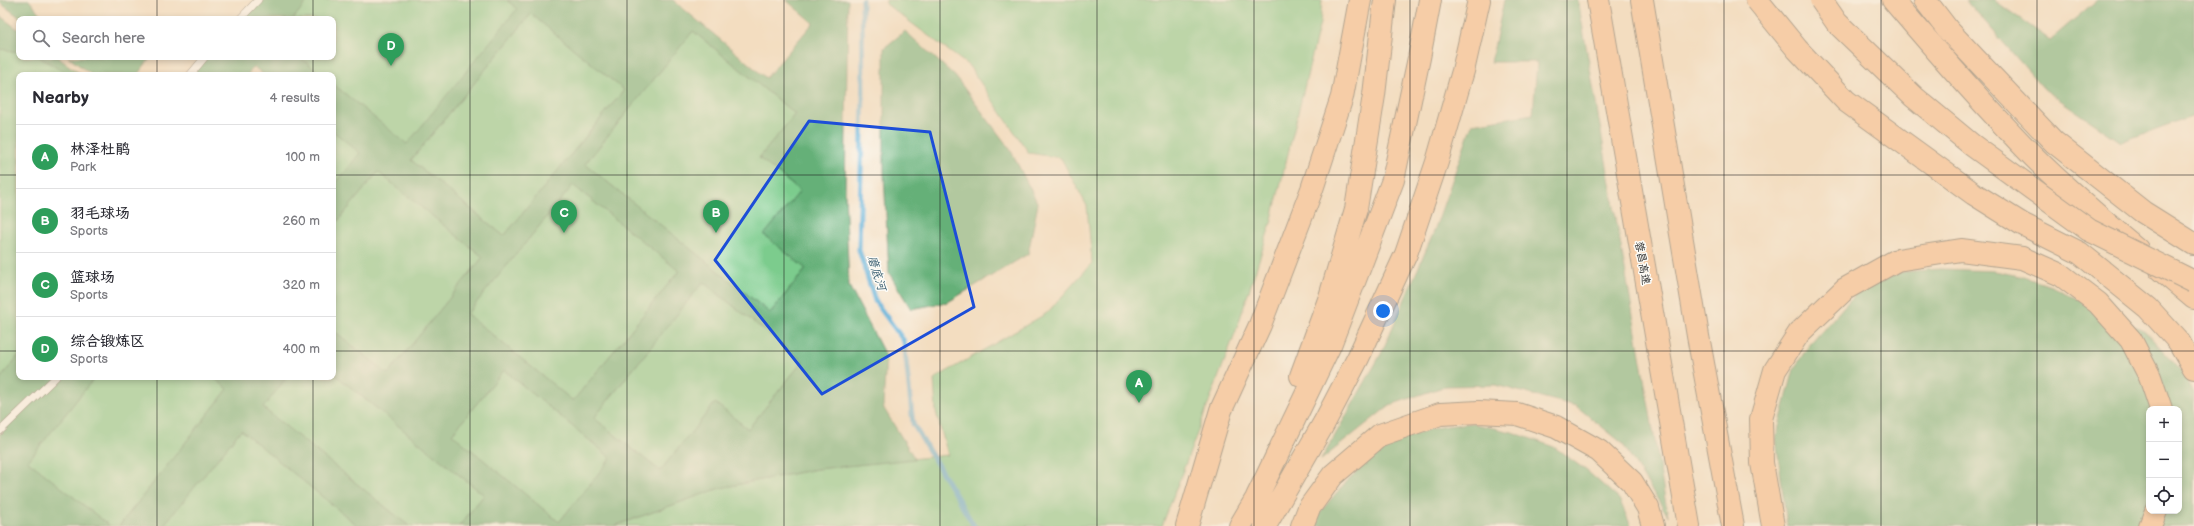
<!DOCTYPE html>
<meta charset="utf-8">
<style>
body{margin:0;font-family:"Balsamiq Sans","LXGW WenKai TC",sans-serif;background:#f7f7f7;color:#2b2b33}
.controls{position:absolute;right:12px;bottom:12px;display:grid;overflow:hidden;border-radius:8px;box-shadow:0 2px 6px #0003}
.controls button{width:36px;height:36px;display:grid;place-items:center;padding:0;border:0;border-bottom:1px solid #e1e1e2;background:#fff;color:#2b2b33;font:20px sans-serif}
.you{position:absolute;left:1383px;top:311px;width:14px;height:14px;margin:-10px;border:3px solid #fff;border-radius:50%;background:#1a73e8;box-shadow:0 0 0 6px #1a73e833}
.badge{display:grid;place-items:center;width:26px;height:26px;border-radius:50%;background:#1f6fb2;color:#fff;font-size:13px;font-weight:700}
.pin{position:absolute;translate:-50% -33px;filter:drop-shadow(0 1px 2px #0008)}
.pin::after{content:'';position:absolute;top:21px;width:14px;height:12px;background:inherit;clip-path:polygon(0 0,100% 0,50% 100%)}
.list{margin:0;padding:0;list-style:none}
h2{display:flex;justify-content:space-between;align-items:center;height:52px;margin:0;padding:0 16px;font-size:17px}
h2 small{font-size:13px;font-weight:400;color:#7c7c81}
.list li{display:grid;grid-template-columns:26px 1fr auto;gap:12px;align-items:center;box-sizing:border-box;height:64px;padding:0 16px;border-top:1px solid #e1e1e2}
.list b{display:block;font-size:15px;white-space:nowrap}
.list p{margin:0;font-size:13px;white-space:nowrap;color:#7c7c81}
.list em{font-size:13px;font-style:normal;color:#7c7c81}
.icon{flex:none;width:22px;height:22px;fill:none;stroke:currentColor;stroke-width:2;stroke-linecap:round;stroke-linejoin:round}
.map{position:relative;flex:none;width:2194px;height:526px;overflow:hidden}
.search{position:absolute;background:#fff;box-shadow:0 2px 6px #0003;left:16px;top:16px;width:320px;height:44px;display:flex;align-items:center;gap:10px;box-sizing:border-box;padding:0 14px;border-radius:8px;color:#7c7c81;font-size:15px}
.panel{position:absolute;background:#fff;box-shadow:0 2px 6px #0003;left:16px;top:72px;width:320px;height:308px;border-radius:8px}
.map>svg:first-child{display:block}
.green{fill:#7ccc8d;stroke:#4c7454}
.forest{fill:#65b078;stroke:#40664a;fill-rule:evenodd}
.lines{fill:none;stroke-linecap:round;stroke-linejoin:round}
.stream{stroke:#59abd4;stroke-width:5}
.service-casing{stroke:#676055;stroke-width:8}
.motorway-casing{stroke:#676055;stroke-width:24}
.service{stroke:#fff;stroke-width:7}
.motorway{stroke:#fabb8b;stroke-width:22}
.motorway-bridge-casing{stroke:#676055;stroke-width:24;stroke-linecap:butt}
.motorway-bridge{stroke:#fabb8b;stroke-width:22}
.marked{fill:none;stroke:#1d4ed8;stroke-width:3;stroke-linejoin:round}
.grid{fill:none;stroke:#1c1c1c;stroke-width:1;stroke-opacity:0.55}
.labels{text-anchor:middle;stroke-width:3;stroke-linejoin:round;paint-order:stroke}
.street-label{font-size:11px;fill:#1c1c1c;stroke:#fdfcf7}
.water-label{font-size:12px;font-style:italic;fill:#375c6f;stroke:#fdfcf7}
</style>
<div class="map">
<svg width="2194" height="526" viewBox="0 0 2194 526">
<rect width="100%" height="100%" fill="#fdfcf7"/>
<filter id="ink" filterUnits="userSpaceOnUse"><feTurbulence type="fractalNoise" baseFrequency=".025" numOctaves="2"/><feDisplacementMap in="SourceGraphic" scale="8" xChannelSelector="R" yChannelSelector="G"/><feConvolveMatrix kernelMatrix="1 2 1 2 8 2 1 2 1" color-interpolation-filters="sRGB"/></filter>
<filter id="wash" filterUnits="userSpaceOnUse"><feTurbulence type="fractalNoise" baseFrequency=".012" numOctaves="4" result="noise"/><feDisplacementMap in="SourceGraphic" scale="16" xChannelSelector="R" yChannelSelector="G"/><feGaussianBlur stdDeviation="0.9" result="paint"/><feColorMatrix in="noise" values="0 0 0 0 0 0 0 0 0 0 0 0 0 0 0 0 0 1.4 0 .05"/><feComposite in="paint" operator="in"/></filter>
<g filter="url(#wash)">
<rect width="100%" height="100%" fill="#f3ddc0"/>
<path class="green" d="M308,0H506L518,9L407,145L333,84V75H322L300,57H333V19H293Z
M886,0H1322L1320,23L1271,223L1237,328L1162,526H614L720,488L817,469L948,455L936,412L934,379L1047,313L1092,263L1087,206L1061,158L1029,153L969,66L886,4Z
M531,14L624,90L504,236L411,160Z
M693,31L795,114L759,158L800,191L806,269L770,313L585,164Z
M0,49L19,52V57H39L69,75H19V355L0,379Z
M333,131L361,153L333,187Z
M378,172L483,257L388,374L333,330V227Z
M573,185L679,271L573,401L467,314Z
M703,282L803,361L748,429L715,403L660,471L594,418Z
M504,370L611,458L559,522L452,434Z
M333,373L484,495L459,526H409L262,407L287,377H333Z
M95,377H213L228,389L119,526H110L28,461Z
M241,430L358,526H163Z"/>
<path class="forest" d="M0,0H29L44,19H22L0,3Z
M258,0H308L293,19H240Z
M507,0H673L766,78L813,23L786,0H848L845,193L849,286L886,357L883,407L915,459L817,469L720,488L614,526H459L484,495L333,373V330L388,374L483,257L378,172L333,227V187L360,153L333,131V84L407,144L517,9ZM531,14L624,90L504,236L411,160ZM693,31L795,114L759,158L800,191L764,235L806,269L770,313L585,164ZM573,185L679,271L573,401L467,314ZM703,282L803,361L748,429L715,403L660,471L594,418ZM504,370L611,458L559,522L452,434Z
M1504,0H1578L1668,516L1622,443L1576,406L1495,385L1446,386L1390,405L1321,460L1381,354L1433,234L1472,124L1533,114L1537,62H1491Z
M1966,0H1994L2050,40L2097,0H2194V115L2121,142L2044,89Z
M0,16L19,30V52L0,49Z
M905,31L955,76L1010,149L1038,204L1028,254L948,302L911,309L889,273L884,174V48Z
M39,57H57L82,75H69Z
M68,57H151L137,75H92Z
M207,57H300L322,75H264L254,67L247,75H192Z
M1940,269L1995,271L2024,277L2051,286L2145,331L2184,374L2194,394V526H1787L1776,438L1794,369L1807,348L1855,294L1901,272ZM2149,409H2179V511H2149Z
M19,355V377H95L28,461L110,526H0V379Z
M213,377H287L263,408L409,526H358L241,430L163,526H119L228,389Z
M1470,423L1512,432L1554,447L1587,471L1619,499L1631,526H1309C1344,483 1372,446 1428,430C1441,426 1457,425 1470,423Z"/>
<g class="lines">
<path class="stream" d="M862,0L863,93L859,250L875,301L904,341L913,424L974,526"/>
</g>
</g>
<g filter="url(#ink)">
<g class="lines">
<g class="service-casing">
<path id="service" d="M240,19L258,0
M190,75L205,57
M0,431L56,377"/>
</g>
<g class="motorway-casing">
<path id="motorway" d="M1598,0L1689,526
M1642,0L1698,336L1733,526
M1757,0L1797,49L1846,101L1974,194L2022,224L2080,253L2148,308L2179,342L2194,368
M1893,0C1938,53 1984,106 2033,156C2066,189 2101,219 2137,249
M1925,0L1948,30L2054,142L2143,212L2194,244
M2161,270L2194,298
M1301,376L1330,297L1356,209L1374,95L1385,0
M1187,526L1221,410L1260,325L1312,189L1342,97L1360,0
M1240,526L1256,499L1330,345L1393,180L1419,58L1430,0
M1265,526L1324,423L1358,358L1406,254L1437,162L1463,71L1479,0
M1302,526L1309,508L1333,475L1380,435L1440,414L1479,412L1517,414L1556,427L1599,451L1632,482L1648,508L1653,526
M1773,526L1762,463L1761,419L1775,370L1799,333L1845,289L1897,260L1961,250L2022,258L2061,275L2098,303L2131,340L2150,377L2161,409
M2150,526L2156,511"/>
</g>
<use href="#service" class="service"/>
<use href="#motorway" class="motorway"/>
<g class="motorway-bridge-casing">
<path id="motorway-bridge" d="M1821,0L1837,23L1914,97L1972,145L2089,230L2194,282"/>
</g>
<use href="#motorway-bridge" class="motorway-bridge"/>
</g>
</g>
<path d="M0 0H2194V526H0ZM809,121L930,132L974,307L822,394L715,260Z" fill="#f3ddc0" fill-opacity=".55" fill-rule="evenodd"/>
<path class="marked" d="M809,121L930,132L974,307L822,394L715,260Z"/>
<path class="grid" d="M157,0V19M313,0V19M470,0V526M627,0V526M784,0V526M940,0V526M1097,0V526M1254,0V526M1410,0V526M1567,0V526M1724,0V526M1881,0V526M2037,0V526M157,57V75M313,57V75M0,175H19M333,175H2194M0,351H19M333,351H2194M157,377V526M313,377V526"/>
<g class="labels">
<g class="street-label">
<text transform="translate(1643 263) rotate(80)" y="4">蓉昌高速</text>
</g>
<g class="water-label">
<text transform="translate(877 273) rotate(72)" y="4">磨底河</text>
</g>
</g>
</svg>
<div class="controls">
<button>+</button>
<button>−</button>
<button><svg class="icon" aria-label="locate" viewBox="0 0 24 24"><circle cx="12" cy="12" r="6"/><path d="M12 2v4M12 18v4M2 12h4M18 12h4"/></svg></button>
</div>
<div class="you"></div>
<div class="pin badge" style="left:1139px;top:403px;background:#2e9e5b">A</div>
<div class="pin badge" style="left:716px;top:233px;background:#2e9e5b">B</div>
<div class="pin badge" style="left:564px;top:233px;background:#2e9e5b">C</div>
<div class="pin badge" style="left:391px;top:66px;background:#2e9e5b">D</div>
<div class="search"><svg class="icon" aria-label="search" viewBox="0 0 24 24"><circle cx="10" cy="10" r="6"/><path d="M15 15l6 6"/></svg>Search here</div>
<section class="panel">
<h2>Nearby<small>4 results</small></h2>
<ul class="list">
<li><span class="badge" style="background:#2e9e5b">A</span><div><b>林泽杜鹃</b><p>Park</p></div><em>100 m</em></li>
<li><span class="badge" style="background:#2e9e5b">B</span><div><b>羽毛球场</b><p>Sports</p></div><em>260 m</em></li>
<li><span class="badge" style="background:#2e9e5b">C</span><div><b>篮球场</b><p>Sports</p></div><em>320 m</em></li>
<li><span class="badge" style="background:#2e9e5b">D</span><div><b>综合锻炼区</b><p>Sports</p></div><em>400 m</em></li>
</ul>
</section>
</div>
